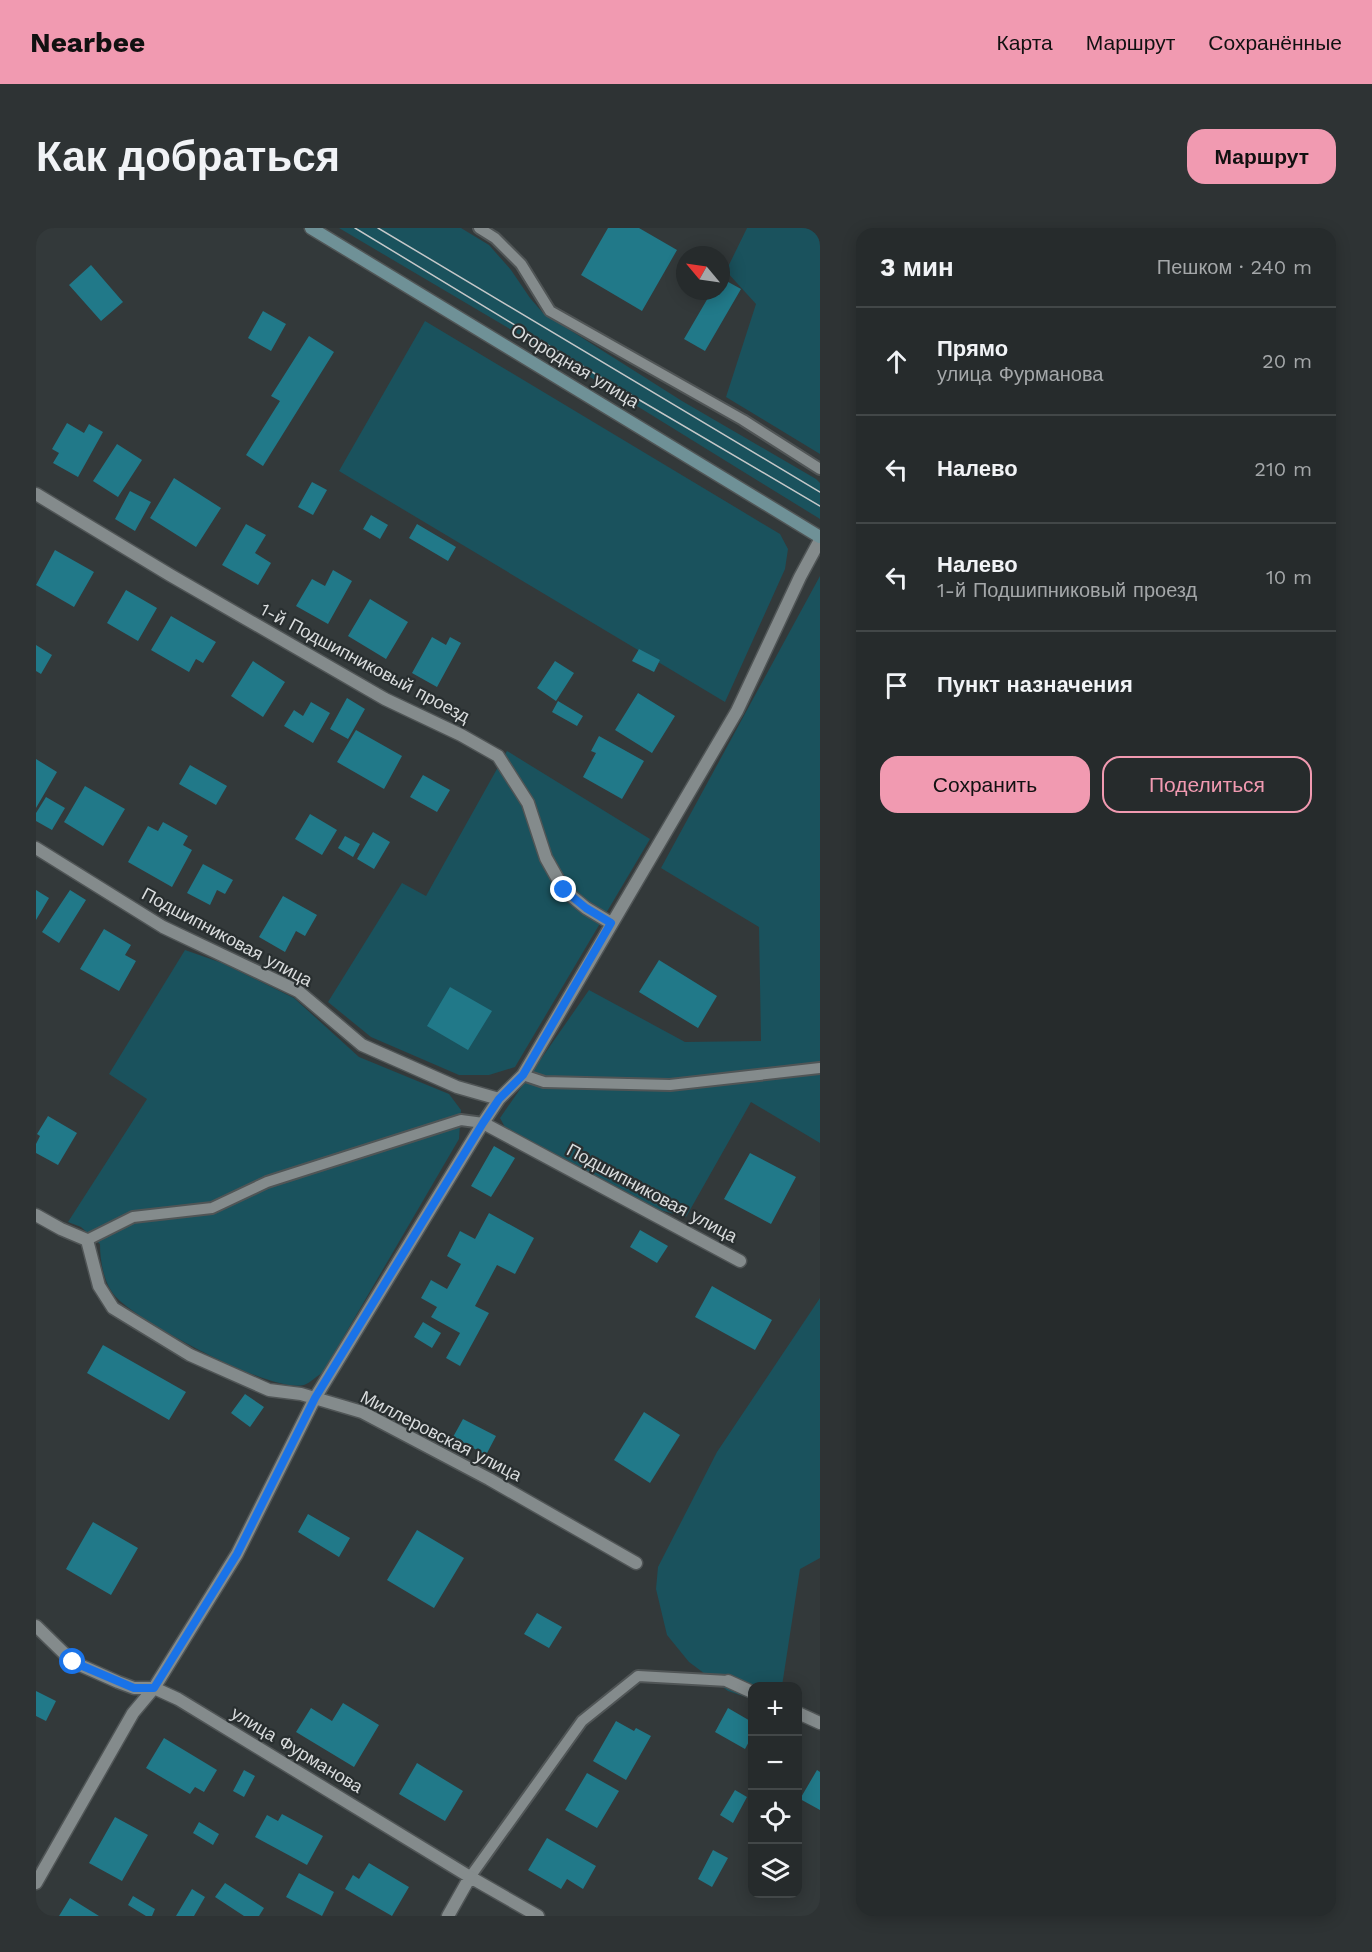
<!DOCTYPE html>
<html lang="ru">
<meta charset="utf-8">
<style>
body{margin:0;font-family:"Work Sans",sans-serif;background:#2e3334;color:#f1f3f6}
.controls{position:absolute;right:18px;bottom:18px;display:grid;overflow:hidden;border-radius:12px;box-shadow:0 3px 15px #0003}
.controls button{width:54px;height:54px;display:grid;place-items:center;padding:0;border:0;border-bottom:2px solid #424748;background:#262b2c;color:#f1f3f6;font:30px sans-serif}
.compass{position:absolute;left:640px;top:18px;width:54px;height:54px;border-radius:50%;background:#262b2c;box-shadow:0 3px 15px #0003;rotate:299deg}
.stop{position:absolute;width:18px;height:18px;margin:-14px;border:4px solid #1a73e8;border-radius:50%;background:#fff}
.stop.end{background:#1a73e8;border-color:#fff;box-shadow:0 2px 6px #0008}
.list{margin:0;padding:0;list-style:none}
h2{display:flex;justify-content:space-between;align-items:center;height:78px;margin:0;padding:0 24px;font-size:26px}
h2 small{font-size:20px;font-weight:400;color:#a4a7a9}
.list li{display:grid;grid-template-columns:39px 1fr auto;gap:18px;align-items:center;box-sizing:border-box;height:108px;padding:0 24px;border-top:2px solid #424748}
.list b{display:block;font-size:22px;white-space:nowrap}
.list p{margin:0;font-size:20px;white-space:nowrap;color:#a4a7a9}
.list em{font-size:20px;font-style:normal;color:#a4a7a9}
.actions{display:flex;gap:12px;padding:18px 24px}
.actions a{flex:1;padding:14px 0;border:2px solid #f19ab1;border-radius:18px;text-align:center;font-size:21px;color:#f19ab1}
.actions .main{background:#f19ab1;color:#111}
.icon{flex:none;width:33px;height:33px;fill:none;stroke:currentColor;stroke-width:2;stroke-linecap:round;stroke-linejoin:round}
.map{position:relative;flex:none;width:784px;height:1688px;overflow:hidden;border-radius:18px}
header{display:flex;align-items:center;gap:36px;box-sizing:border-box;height:84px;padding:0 30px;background:#f19ab1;color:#111}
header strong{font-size:28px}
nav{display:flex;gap:33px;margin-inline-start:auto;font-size:21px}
.intro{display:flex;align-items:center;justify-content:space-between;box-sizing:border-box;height:144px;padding:0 36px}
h1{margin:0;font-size:42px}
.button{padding:15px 27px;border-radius:18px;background:#f19ab1;color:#111;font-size:21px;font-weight:700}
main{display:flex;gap:36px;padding:0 36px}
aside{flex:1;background:#262b2c;border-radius:18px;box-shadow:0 3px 15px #0003}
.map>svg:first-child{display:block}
.green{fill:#1a525d}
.building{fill:#217989}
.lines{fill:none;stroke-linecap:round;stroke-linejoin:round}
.lane-casing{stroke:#505556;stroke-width:14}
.street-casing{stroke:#505556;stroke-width:15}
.secondary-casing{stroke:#505556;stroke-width:15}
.lane{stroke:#848b8c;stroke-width:10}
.street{stroke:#848b8c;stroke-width:12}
.secondary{stroke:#6f9197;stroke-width:12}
.tram{stroke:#c5c8c9;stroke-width:1.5}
.route{stroke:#1a73e8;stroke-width:8}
.labels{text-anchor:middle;stroke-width:4.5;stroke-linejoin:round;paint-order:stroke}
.street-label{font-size:18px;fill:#d9dcdd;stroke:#292f30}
</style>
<header>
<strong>Nearbee</strong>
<nav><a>Карта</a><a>Маршрут</a><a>Сохранённые</a></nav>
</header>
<div class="intro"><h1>Как добраться</h1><a class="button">Маршрут</a></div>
<main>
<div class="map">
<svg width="784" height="1688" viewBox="0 0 784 1688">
<rect width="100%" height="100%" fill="#33393a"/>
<path class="green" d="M303,0H425L453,17L475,42L494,70L507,85L646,173L780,251L784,255V291L533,136Z
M711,0H784V226L690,169L720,76L690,43Z
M389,93L744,306L752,321L749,341L689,474L303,243Z
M784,348V915L715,874L650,989L601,976L471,903L464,890L553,762L649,814L725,813L723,699L625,640Z
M471,523L614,611L479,839L453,847H423L335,809L292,774L366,655L390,668Z
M149,722L186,735L258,770L323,829L413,866L425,882L423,911L287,1144C281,1148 274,1155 268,1157C236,1166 106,1095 82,1071C68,1058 64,1034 64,1016L45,999L32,994L111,871L73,846Z
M784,1070V1330L764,1341L746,1458H716V1471L692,1463L653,1434L631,1407L620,1361L622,1339L681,1224Z"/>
<path class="building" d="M572,0H603L641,22L606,83L545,47Z
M55,37L87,74L65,93L33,57Z
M685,50L705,61L669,123L648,111L676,63H685Z
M227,83L250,96L235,123L212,110Z
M273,108L298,124L227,238L210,227L244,173L235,168Z
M31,195L48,205L53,196L67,204L42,249L17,235L23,225L16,221Z
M81,216L106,232L82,269L57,253Z
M138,250L185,280L160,319L114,290Z
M276,254L291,262L277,287L262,279Z
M94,263L115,274L99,303L79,291Z
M335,287L352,297L344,311L327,301Z
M210,296L230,307L219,325L235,335L222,357L186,337Z
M381,296L420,319L412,333L373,310Z
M19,322L58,344L38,379L0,357Z
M297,342L316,353L292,396L260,378L276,351L289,358Z
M90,362L121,380L102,413L71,395Z
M334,371L372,394L350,431L312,408Z
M135,388L180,414L167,435L160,431L153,444L115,422Z
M396,409L410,417L414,409L425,415L401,459L376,445Z
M0,417L16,427L5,446L0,443Z
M603,421L624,432L618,444L596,433Z
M217,433L249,454L227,489L195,468Z
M519,433L538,445L520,473L501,460Z
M602,465L639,488L616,525L579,502Z
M311,470L329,481L312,511L294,501Z
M522,473L547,488L541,498L516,484Z
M275,474L294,485L277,515L248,498L258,482L267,488Z
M320,502L366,528L348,561L301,534Z
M563,508L608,533L586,571L547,549L560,525L555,523Z
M0,531L21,544L0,580Z
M154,537L191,558L180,577L143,556Z
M387,547L414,562L401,584L374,569Z
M49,558L89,581L67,618L28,594Z
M10,569L29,580L16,602L0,593V585Z
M274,586L301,602L286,627L259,611Z
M127,594L152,608L147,617L156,622L136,659L92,634L112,598L122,603Z
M337,604L354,614L338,641L321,631Z
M309,608L324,616L317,629L302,620Z
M167,636L197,652L189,666L181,662L174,677L151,665Z
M0,662L13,670L0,692Z
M34,662L50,672L23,715L6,704Z
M247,668L281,687L269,708L260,703L249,724L223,709Z
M68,701L95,717L89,727L100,733L83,763L44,741Z
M623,732L681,768L662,800L603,764Z
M414,759L456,783L432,822L391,798Z
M12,888L41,905L22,937L0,925V916L4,908L1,906Z
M458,918L479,930L455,969L435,958Z
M714,925L760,949L735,996L688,971Z
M453,985L498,1010L479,1046L461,1037L439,1078L453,1085L424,1138L410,1130L424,1105L395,1089L401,1079L385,1070L395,1052L411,1061L425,1036L411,1028L424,1003L439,1011Z
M604,1002L632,1018L621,1035L594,1019Z
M676,1058L736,1092L719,1122L659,1089Z
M387,1094L405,1105L396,1120L378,1109Z
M67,1117L150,1164L133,1192L51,1145Z
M209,1166L228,1179L214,1199L195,1185Z
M608,1184L644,1207L614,1255L578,1232Z
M427,1191L460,1208L450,1227L417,1209Z
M272,1286L314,1310L303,1329L262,1304Z
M57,1294L102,1320L75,1367L30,1341Z
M381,1302L428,1330L398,1380L351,1352Z
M501,1385L526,1399L513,1420L488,1406Z
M0,1463L20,1473L10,1493L0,1488Z
M307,1475L343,1497L318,1539L260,1504L275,1480L296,1493Z
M692,1480L716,1494V1508L709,1521L679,1504Z
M580,1493L598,1503L600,1500L615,1508L590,1552L557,1533Z
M128,1510L181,1542L168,1564L159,1559L154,1566L110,1540Z
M381,1535L427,1563L409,1593L363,1566Z
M208,1542L219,1548L208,1569L197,1563Z
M781,1542L784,1544V1582L764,1571Z
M551,1545L583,1563L561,1600L529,1582Z
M699,1562L711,1569L697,1595L684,1587Z
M246,1586L287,1608L271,1637L219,1609L231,1587L242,1593Z
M79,1589L112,1607L86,1653L53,1635Z
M163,1594L183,1606L177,1617L157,1605Z
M511,1610L560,1638L547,1661L531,1651L525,1661L492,1642Z
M677,1622L692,1630L676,1659L662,1651Z
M333,1635L373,1659L356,1688L309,1661L317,1647L323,1651Z
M263,1645L298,1664L286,1688L250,1669Z
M189,1655L228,1680L223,1688H208L179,1669Z
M156,1661L169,1669L158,1688H140Z
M97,1668L119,1681L116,1688H110L92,1677Z
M34,1670L63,1688H23Z"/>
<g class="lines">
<g class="lane-casing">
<path id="lane" d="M443,0L459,10L485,36L514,83L707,192L784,241
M487,847L508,854L634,857L784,840
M51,1012L97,989L176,980L231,954L425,892L447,895
M434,1649L546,1493L602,1448L692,1453"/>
</g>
<g class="street-casing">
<path id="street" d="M0,266L134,347L349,471L425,507L462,528L492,575L510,630L528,662L550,680L575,695
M0,620L127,699L262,763L326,817L421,859L463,871
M447,895L704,1033
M0,987L25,1001L51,1012L63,1058L77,1080L154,1127L233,1162L265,1166L326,1184L453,1251L600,1335
M0,1398L37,1434L82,1454L98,1460H118L142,1471L434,1649L502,1688
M692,1453L716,1464
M762,1485L784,1495
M0,1655L97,1485L118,1460L201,1326L279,1170L447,895L463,871L487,847L701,483L764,349L784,312
M412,1688L434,1649"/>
</g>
<g class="secondary-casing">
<path id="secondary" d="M275,0L784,309"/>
</g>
<use href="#lane" class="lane"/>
<use href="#street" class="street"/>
<use href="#secondary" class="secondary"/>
<path class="tram" d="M319,0L566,150L784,278
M342,0L784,264"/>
</g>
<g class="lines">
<path class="route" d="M37,1434L98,1460H118L201,1326L279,1170L447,895L463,871L487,847L575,695L550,680L528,662"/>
</g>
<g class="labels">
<g class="street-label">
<text transform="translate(539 138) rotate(31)" y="6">Огородная улица</text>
<text transform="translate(329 435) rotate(28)" y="6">1-й Подшипниковый проезд</text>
<text transform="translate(191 709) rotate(28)" y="6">Подшипниковая улица</text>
<text transform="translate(616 965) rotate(28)" y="6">Подшипниковая улица</text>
<text transform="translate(405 1208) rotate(27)" y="6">Миллеровская улица</text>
<text transform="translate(261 1522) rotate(31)" y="6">улица Фурманова</text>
</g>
</g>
</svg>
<div class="controls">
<button>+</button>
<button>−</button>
<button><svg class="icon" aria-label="locate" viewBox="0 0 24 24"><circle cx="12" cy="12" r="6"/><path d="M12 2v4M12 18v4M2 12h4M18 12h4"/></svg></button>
<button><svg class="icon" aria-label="layers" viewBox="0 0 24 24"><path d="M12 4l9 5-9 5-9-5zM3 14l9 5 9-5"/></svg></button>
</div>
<svg class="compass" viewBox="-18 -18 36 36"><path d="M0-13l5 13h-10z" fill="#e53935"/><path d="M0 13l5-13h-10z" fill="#a4a7a9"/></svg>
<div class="stop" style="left:37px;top:1434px"></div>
<div class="stop end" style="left:528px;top:662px"></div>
</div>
<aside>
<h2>3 мин<small>Пешком · 240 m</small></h2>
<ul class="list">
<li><svg class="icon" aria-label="ahead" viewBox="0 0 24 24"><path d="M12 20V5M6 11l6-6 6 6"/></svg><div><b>Прямо</b><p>улица Фурманова</p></div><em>20 m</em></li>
<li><svg class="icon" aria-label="left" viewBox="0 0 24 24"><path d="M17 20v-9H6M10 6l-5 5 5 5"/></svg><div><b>Налево</b></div><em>210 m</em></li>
<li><svg class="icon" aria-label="left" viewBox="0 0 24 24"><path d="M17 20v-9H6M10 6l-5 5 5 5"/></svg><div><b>Налево</b><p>1-й Подшипниковый проезд</p></div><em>10 m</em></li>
<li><svg class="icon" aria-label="arrive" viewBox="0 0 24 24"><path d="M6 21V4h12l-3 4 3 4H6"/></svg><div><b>Пункт назначения</b></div></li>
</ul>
<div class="actions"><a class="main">Сохранить</a><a>Поделиться</a></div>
</aside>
</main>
